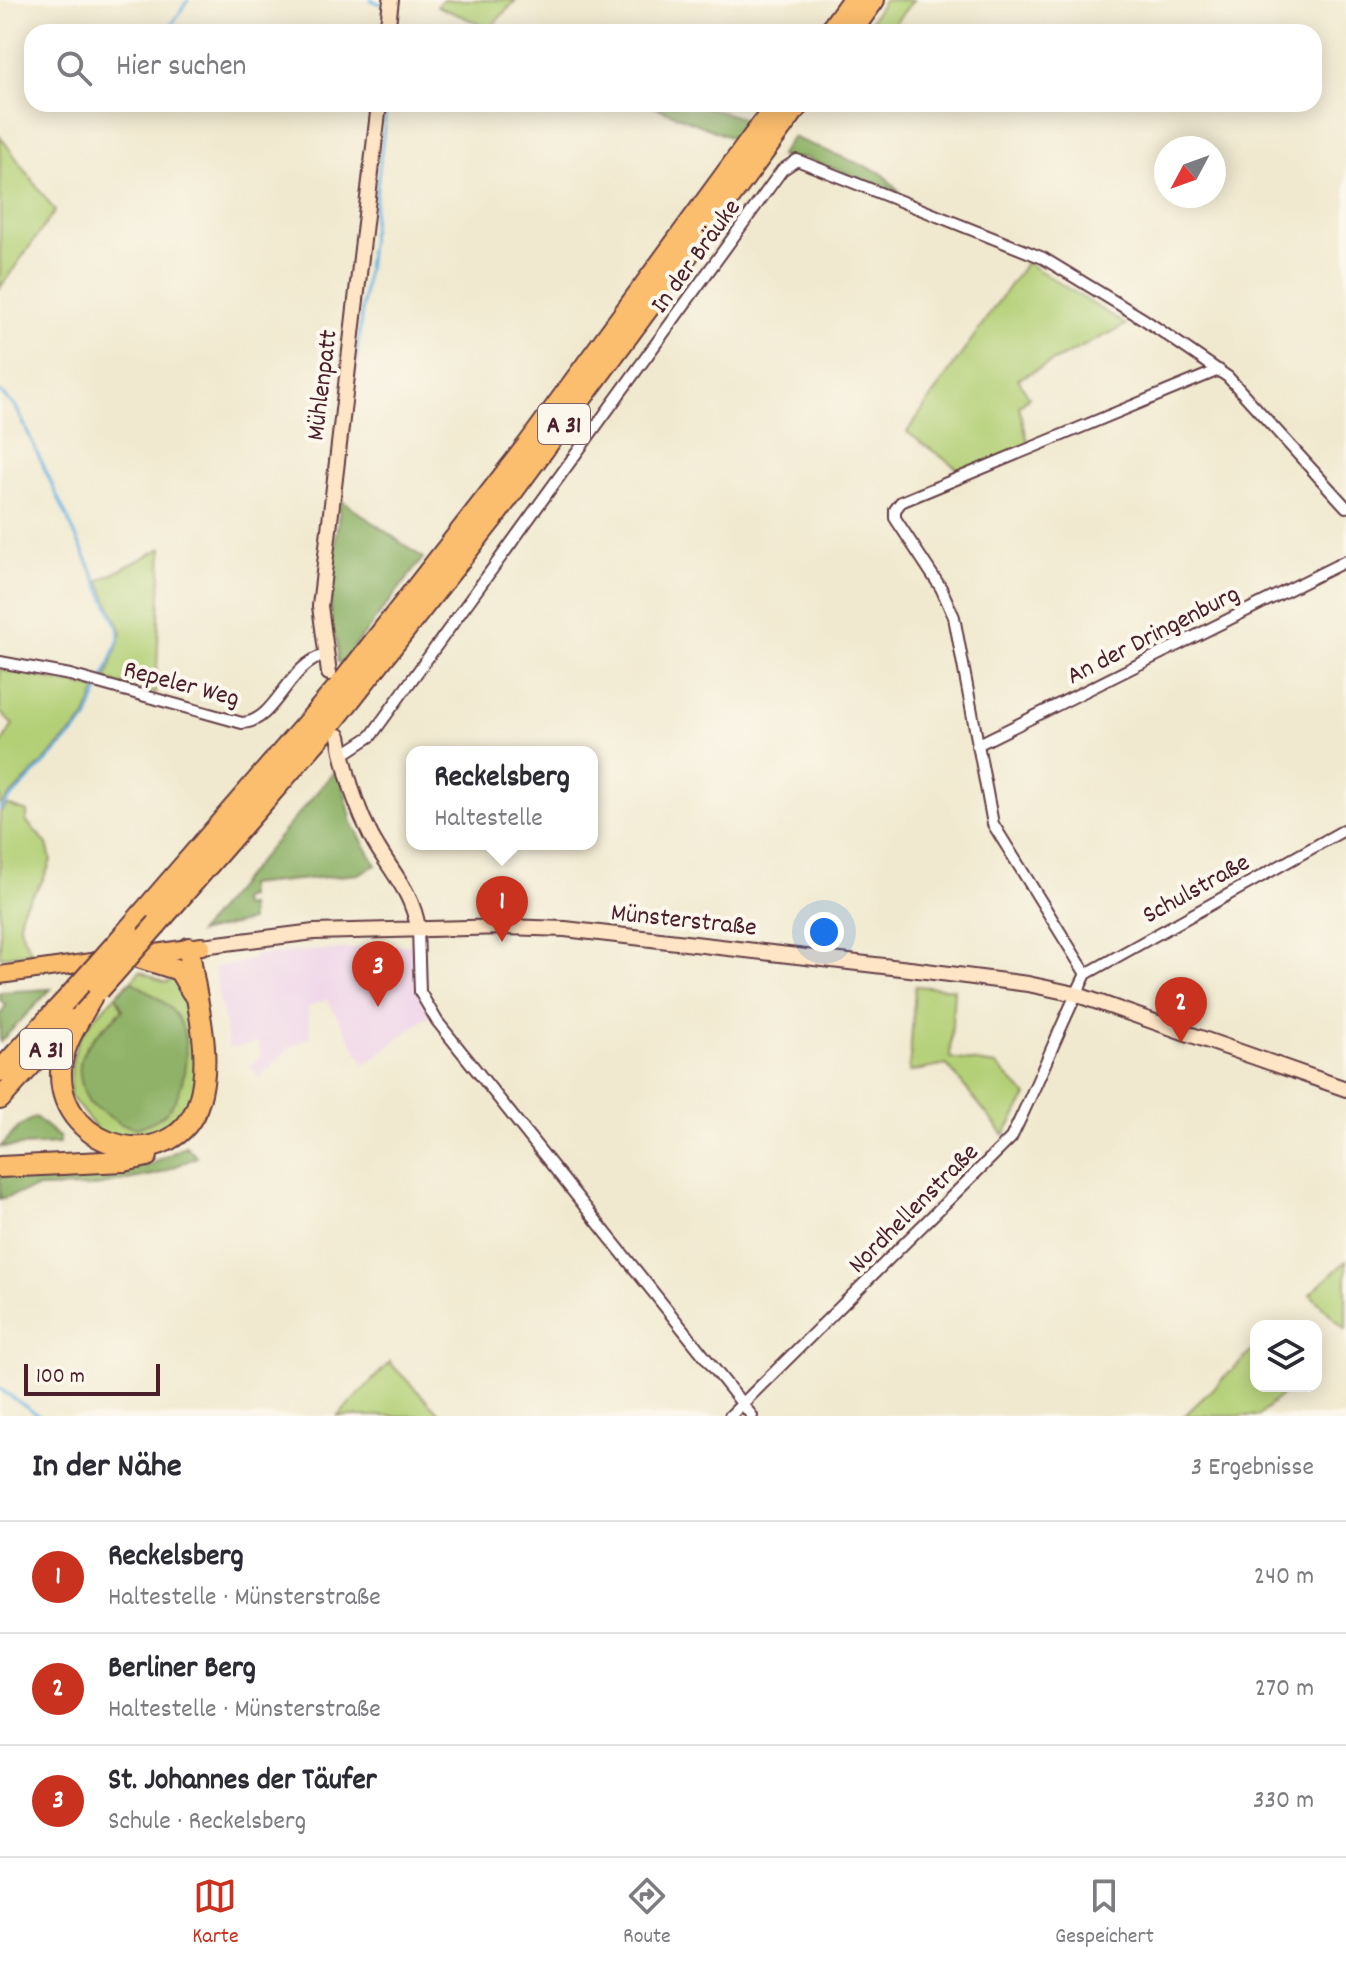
<!DOCTYPE html>
<html lang="de">
<meta charset="utf-8">
<style>
body{margin:0;font-family:Dekko,sans-serif;background:#f2f2f3;color:#2b2b33}
.controls{position:absolute;right:24px;bottom:24px;display:grid;overflow:hidden;border-radius:16px;box-shadow:0 4px 20px #0003}
.controls button{width:72px;height:72px;display:grid;place-items:center;padding:0;border:0;border-bottom:2px solid #e1e1e2;background:#fff;color:#2b2b33;font:40px sans-serif}
.compass{position:absolute;left:1154px;top:136px;width:72px;height:72px;border-radius:50%;background:#fff;box-shadow:0 4px 20px #0003;rotate:229deg}
.scale{position:absolute;left:24px;bottom:20px;width:136px;box-sizing:border-box;padding-left:8px;border:4px solid #4a1f2b;border-top:0;font-size:22px;line-height:28px;white-space:nowrap;color:#4a1f2b;-webkit-text-stroke:6px #fbf7ec;paint-order:stroke}
.you{position:absolute;left:824px;top:932px;width:28px;height:28px;margin:-20px;border:6px solid #fff;border-radius:50%;background:#1a73e8;box-shadow:0 0 0 12px #1a73e833}
.badge{display:grid;place-items:center;width:52px;height:52px;border-radius:50%;background:#c8321e;color:#fff;font-size:26px;font-weight:700}
.pin{position:absolute;translate:-50% -66px;filter:drop-shadow(0 2px 4px #0008)}
.pin::after{content:'';position:absolute;top:42px;width:28px;height:24px;background:inherit;clip-path:polygon(0 0,100% 0,50% 100%)}
.popup{position:absolute;left:406px;top:746px;width:192px;height:104px;box-sizing:border-box;display:grid;place-content:center;border-radius:16px;background:#fff;filter:drop-shadow(0 2px 6px #0005);font-size:26px;white-space:nowrap;color:#7c7c81}
.popup b{font-size:30px;color:#2b2b33}
.popup::after{content:'';position:absolute;left:50%;top:100%;margin-left:-16px;border:16px solid transparent;border-top-color:#fff}
.list{margin:0;padding:0;list-style:none}
h2{display:flex;justify-content:space-between;align-items:center;height:104px;margin:0;padding:0 32px;font-size:34px}
h2 small{font-size:26px;font-weight:400;color:#7c7c81}
.list li{display:grid;grid-template-columns:52px 1fr auto;gap:24px;align-items:center;box-sizing:border-box;height:112px;padding:0 32px;border-top:2px solid #e1e1e2}
.list b{display:block;font-size:30px;white-space:nowrap}
.list p{margin:0;font-size:26px;white-space:nowrap;color:#7c7c81}
.list em{font-size:26px;font-style:normal;color:#7c7c81}
.icon{flex:none;width:44px;height:44px;fill:none;stroke:currentColor;stroke-width:2;stroke-linecap:round;stroke-linejoin:round}
.map{position:relative;flex:none;width:1346px;height:1416px;overflow:hidden}
.search{position:absolute;background:#fff;box-shadow:0 4px 20px #0003;left:24px;right:24px;top:24px;height:88px;display:flex;align-items:center;gap:20px;box-sizing:border-box;padding:0 28px;border-radius:24px;color:#7c7c81;font-size:30px}
.sheet{height:440px;background:#fff}
nav{display:flex;justify-content:space-around;align-items:center;box-sizing:border-box;height:112px;border-top:2px solid #e1e1e2;background:#fff;font-size:22px;color:#7c7c81}
nav a{display:grid;justify-items:center;gap:4px}
nav .on{color:#c8321e}
.map>svg:first-child{display:block}
.built{fill:#edd0e8}
.green{fill:#b4d077;stroke:#7f7851;stroke-width:2}
.forest{fill:#8fb268;stroke:#6c684a;stroke-width:2}
.lines{fill:none;stroke-linecap:round;stroke-linejoin:round}
.stream{stroke:#68b2e0;stroke-width:3}
.street-casing{stroke:#633d44;stroke-width:14}
.secondary-casing{stroke:#633d44;stroke-width:18}
.primary-casing{stroke:#633d44;stroke-width:20}
.highway-casing{stroke:#633d44;stroke-width:24}
.street{stroke:#fff;stroke-width:10}
.secondary{stroke:#fde5c5;stroke-width:14}
.primary{stroke:#fbbd6e;stroke-width:16}
.highway{stroke:#fbbd6e;stroke-width:20}
.highway-bridge-casing{stroke:#633d44;stroke-width:24;stroke-linecap:butt}
.highway-bridge{stroke:#fbbd6e;stroke-width:20}
.labels{text-anchor:middle;stroke-width:8;stroke-linejoin:round;paint-order:stroke}
.shield{fill:#fbf7ec;stroke:#7f6065;stroke-width:2}
.shield-label{font-size:24px;font-weight:bold;fill:#4a1f2b}
.street-label{font-size:26px;fill:#4a1f2b;stroke:#fbf7ec}
</style>
<div class="map">
<svg width="1346" height="1416" viewBox="0 0 1346 1416">
<rect width="100%" height="100%" fill="#fbf7ec"/>
<filter id="ink" filterUnits="userSpaceOnUse"><feTurbulence type="fractalNoise" baseFrequency=".0125" numOctaves="2"/><feDisplacementMap in="SourceGraphic" scale="16" xChannelSelector="R" yChannelSelector="G"/><feConvolveMatrix kernelMatrix="1 2 1 2 8 2 1 2 1" color-interpolation-filters="sRGB"/></filter>
<filter id="wash" filterUnits="userSpaceOnUse"><feTurbulence type="fractalNoise" baseFrequency=".006" numOctaves="4" result="noise"/><feDisplacementMap in="SourceGraphic" scale="32" xChannelSelector="R" yChannelSelector="G"/><feGaussianBlur stdDeviation="1.8" result="paint"/><feColorMatrix in="noise" values="0 0 0 0 0 0 0 0 0 0 0 0 0 0 0 0 0 1.4 0 .05"/><feComposite in="paint" operator="in"/></filter>
<g filter="url(#wash)">
<rect width="100%" height="100%" fill="#f1e9cf"/>
<path class="built" d="M415,944L429,1015L365,1065L327,999L308,1007L310,1036L287,1050L259,1078L250,1065L261,1056L258,1042L229,1049L214,968L253,960V955Z"/>
<path class="green" d="M442,0H516L490,28L437,6Z
M885,0H913L888,32H862Z
M0,136L55,211L0,288Z
M1026,262L1126,325L1018,379L1029,397L1019,406L1029,446L964,473L907,432Z
M162,548L156,694L106,680L122,632L99,581Z
M0,669L97,689L85,719L0,806V746L13,725L0,712Z
M7,805L28,812L26,821L47,844L51,860C40,903 0,904 32,952L0,957V812Z
M140,971L166,983L178,976C194,1010 210,1074 190,1110C184,1121 162,1133 151,1141L103,1137L70,1096C71,1041 78,1034 116,995L123,1009C100,1032 72,1048 82,1083C85,1094 87,1104 98,1109L131,981Z
M915,986L954,989L950,1058L996,1065L1027,1096L1004,1135L947,1065L909,1072Z
M1346,1261V1330L1310,1294Z
M1255,1348L1256,1386H1290L1259,1416H1184Z
M390,1362V1363L442,1416H338Z"/>
<path class="forest" d="M648,104H694L746,119L732,138Z
M792,137L882,173L900,193L802,157L789,161L779,156Z
M341,500L423,558L341,664L337,661C340,637 332,639 331,620C330,580 335,540 341,500Z
M339,766L352,823L376,865L358,874L247,885L248,897L241,899L242,907L249,906L250,921L198,933Z
M131,981C148,992 168,1001 179,1020C191,1043 186,1090 169,1109C161,1119 149,1124 137,1128L121,1124L89,1103C65,1054 90,1042 123,1010L116,995Z
M51,989L0,1042V1015L6,1005L0,1000V992Z
M35,1117L60,1138L59,1144L0,1147L20,1126Z
M186,1146L197,1157L158,1174L91,1187L38,1188L0,1199V1176L150,1165Z"/>
<g class="lines">
<path class="stream" d="M371,0L381,4
M167,32L188,0
M396,32L398,12
M0,392L16,407L118,627L119,639L104,677
M350,410L387,104
M0,809L87,720L99,690
M0,1389L40,1416"/>
</g>
</g>
<g filter="url(#ink)">
<g class="lines">
<g class="street-casing">
<path id="street" d="M0,662L70,675L242,723C276,722 287,665 325,655
M977,745L1346,561
M342,755L371,736L782,170L797,160L1043,258L1145,320L1228,377L1346,507
M418,928L420,992L437,1021L752,1416
M1086,974L993,824L954,617L941,588L895,518V510L901,502L1219,370
M730,1416L1011,1138C1038,1084 1059,1028 1086,974L1346,829"/>
</g>
<g class="secondary-casing">
<path id="secondary" d="M387,32L391,0
M329,673L320,606L379,104
M339,736C345,771 355,805 371,836C389,870 412,890 418,928
M202,946L314,932L506,927L565,929L918,970L1028,984L1075,994L1346,1089"/>
</g>
<g class="primary-casing">
<path id="primary" d="M136,956L202,946
M0,975L105,960"/>
</g>
<g class="highway-casing">
<path id="highway" d="M829,32L852,0
M851,32L874,0
M157,924L331,724L496,514L799,104
M128,930L346,678L527,446L777,104
M135,956L179,970L192,992
M91,998C80,1020 61,1046 61,1072C59,1152 176,1178 199,1101C214,1052 194,997 189,948
M0,1071L68,998
M0,1099L72,1020
M0,1167L124,1161L147,1156"/>
</g>
<use href="#street" class="street"/>
<use href="#secondary" class="secondary"/>
<use href="#primary" class="primary"/>
<use href="#highway" class="highway"/>
<g class="highway-bridge-casing">
<path id="highway-bridge" d="M99,990L157,924
M68,998L128,930"/>
</g>
<use href="#highway-bridge" class="highway-bridge"/>
</g>
</g>
<g class="labels">
<g class="shield">
<rect x="538" y="404" width="52" height="40" rx="6"/>
<rect x="20" y="1029" width="52" height="40" rx="6"/>
</g>
<g class="shield-label">
<text x="564" y="432">A 31</text>
<text x="46" y="1057">A 31</text>
</g>
<g class="street-label">
<text transform="translate(694 255) rotate(-54)" y="9">In der Bräuke</text>
<text transform="translate(320 385) rotate(-83)" y="9">Mühlenpatt</text>
<text transform="translate(1152 633) rotate(-27)" y="9">An der Dringenburg</text>
<text transform="translate(182 682) rotate(15)" y="9">Repeler Weg</text>
<text transform="translate(1195 887) rotate(-29)" y="9">Schulstraße</text>
<text transform="translate(684 918) rotate(6)" y="9">Münsterstraße</text>
<text transform="translate(912 1207) rotate(-45)" y="9">Nordhellenstraße</text>
</g>
</g>
</svg>
<div class="controls">
<button><svg class="icon" aria-label="layers" viewBox="0 0 24 24"><path d="M12 4l9 5-9 5-9-5zM3 14l9 5 9-5"/></svg></button>
</div>
<svg class="compass" viewBox="-18 -18 36 36"><path d="M0-13l5 13h-10z" fill="#e53935"/><path d="M0 13l5-13h-10z" fill="#7c7c81"/></svg>
<div class="scale">100 m</div>
<div class="you"></div>
<div class="pin badge" style="left:502px;top:942px">1</div>
<div class="popup"><b>Reckelsberg</b>Haltestelle</div>
<div class="pin badge" style="left:1181px;top:1043px">2</div>
<div class="pin badge" style="left:378px;top:1007px">3</div>
<div class="search"><svg class="icon" aria-label="search" viewBox="0 0 24 24"><circle cx="10" cy="10" r="6"/><path d="M15 15l6 6"/></svg>Hier suchen</div>
</div>
<section class="sheet">
<h2>In der Nähe<small>3 Ergebnisse</small></h2>
<ul class="list">
<li><span class="badge">1</span><div><b>Reckelsberg</b><p>Haltestelle · Münsterstraße</p></div><em>240 m</em></li>
<li><span class="badge">2</span><div><b>Berliner Berg</b><p>Haltestelle · Münsterstraße</p></div><em>270 m</em></li>
<li><span class="badge">3</span><div><b>St. Johannes der Täufer</b><p>Schule · Reckelsberg</p></div><em>330 m</em></li>
</ul>
</section>
<nav>
<a class="on"><svg class="icon" aria-label="map" viewBox="0 0 24 24"><path d="M3 6l6-2 6 2 6-2v14l-6 2-6-2-6 2zM9 4v14M15 6v14"/></svg>Karte</a>
<a><svg class="icon" aria-label="directions" viewBox="0 0 24 24"><path d="M12 3l9 9-9 9-9-9zM9 14v-3h6M13 9l2 2-2 2"/></svg>Route</a>
<a><svg class="icon" aria-label="saved" viewBox="0 0 24 24"><path d="M7 4h10v16l-5-4-5 4z"/></svg>Gespeichert</a>
</nav>
